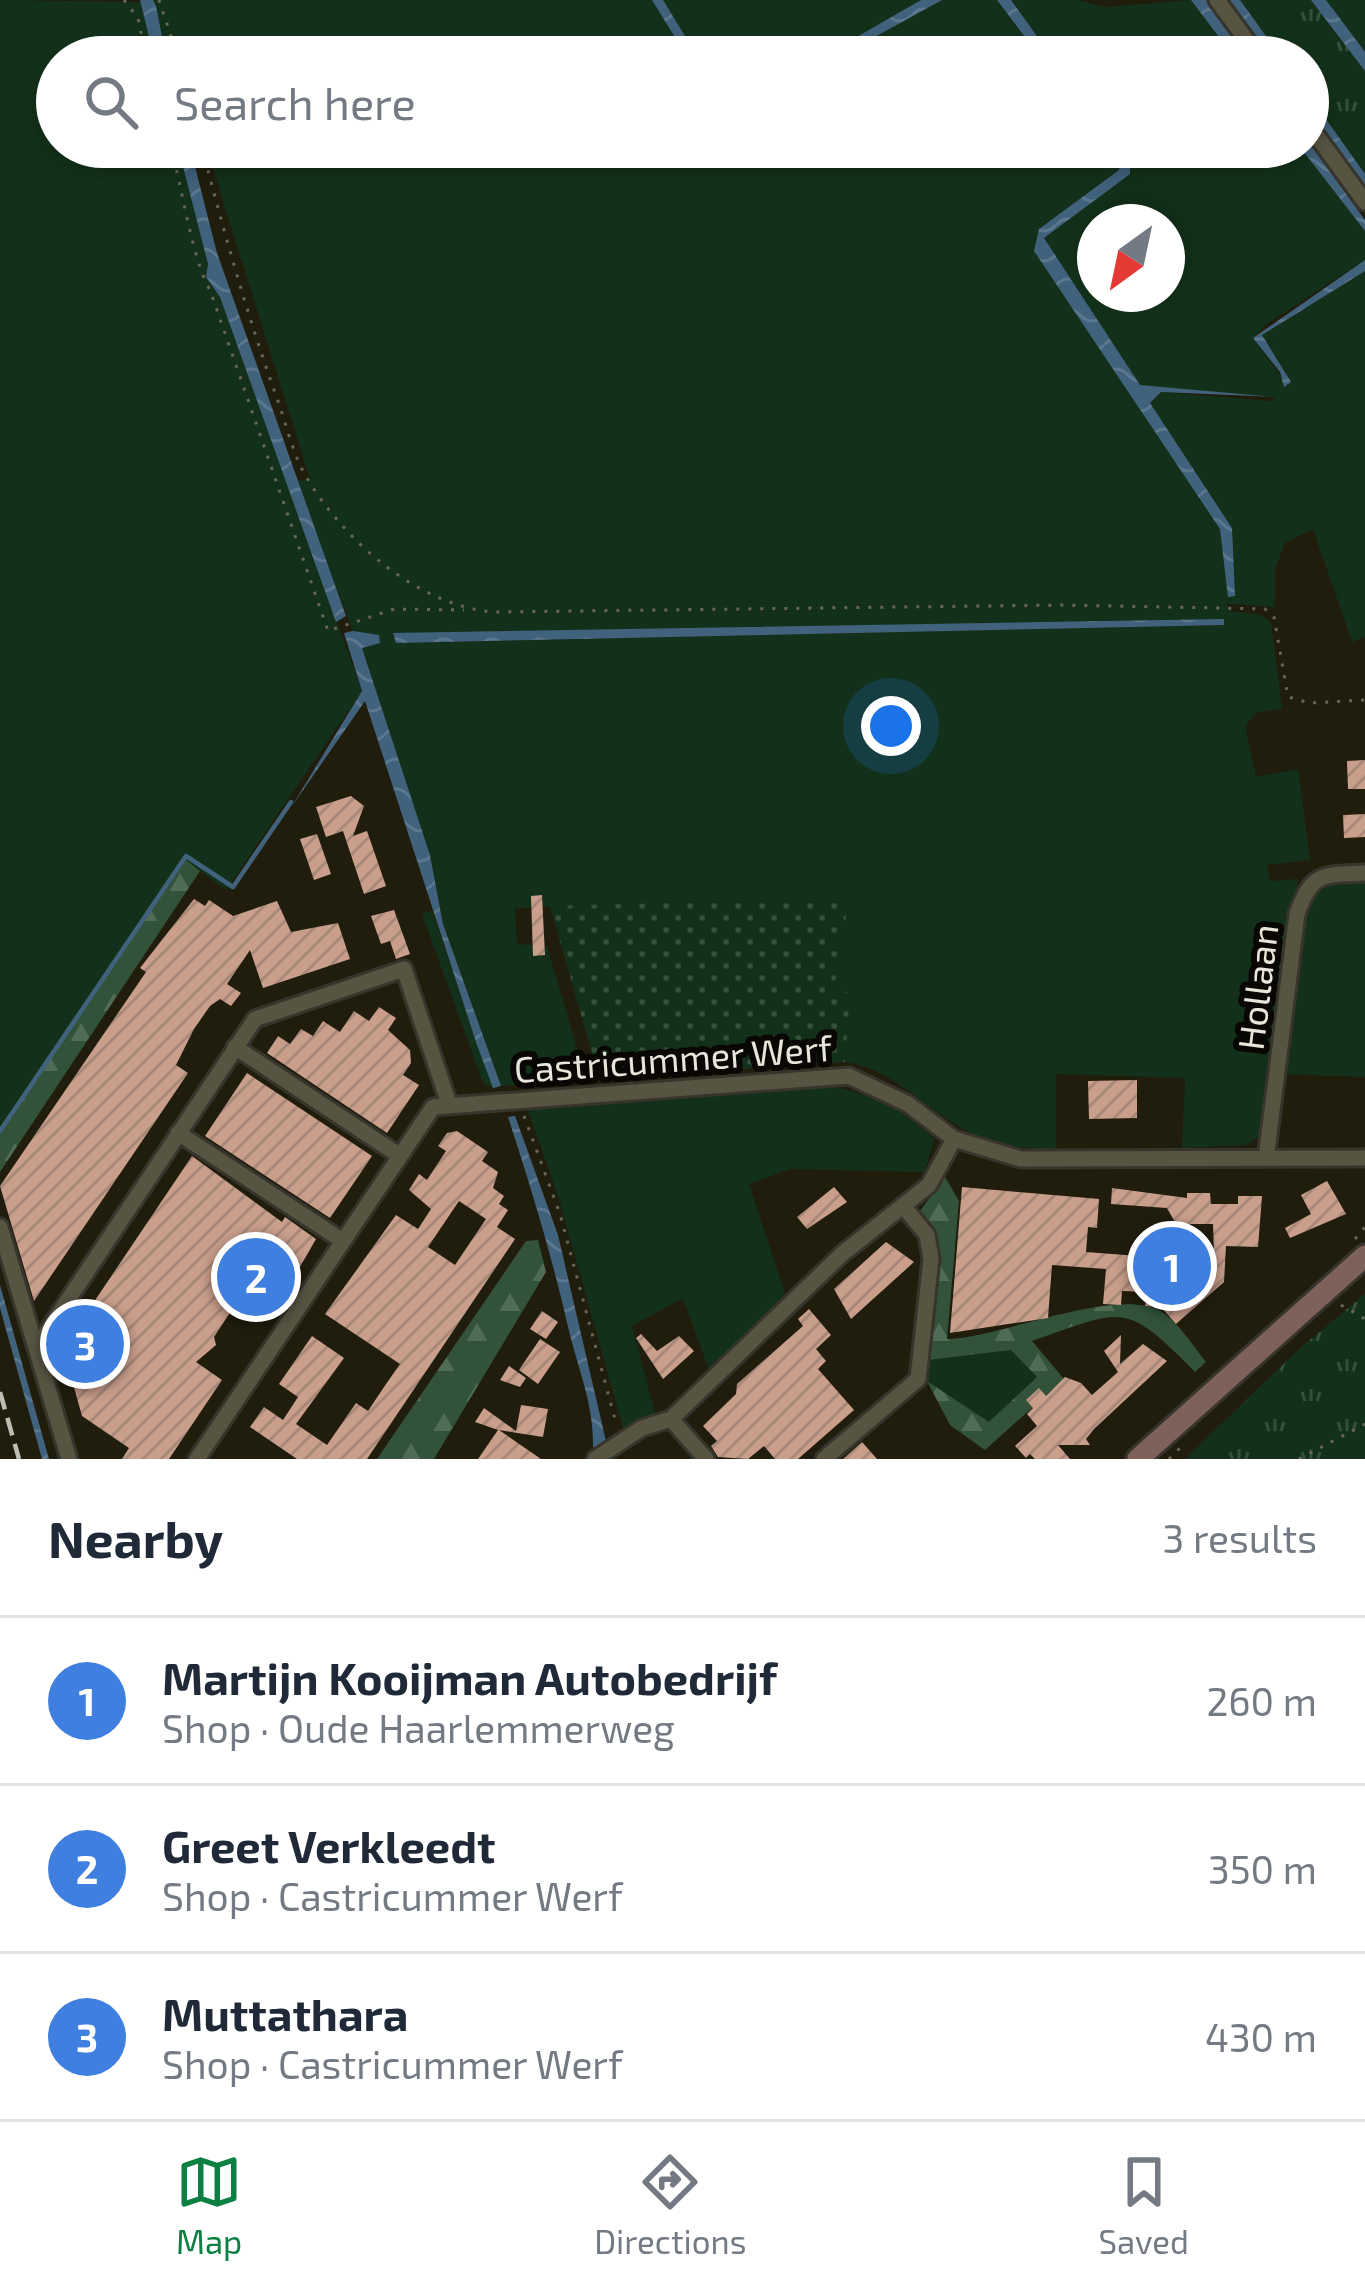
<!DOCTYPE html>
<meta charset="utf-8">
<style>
body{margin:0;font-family:"Exo 2",sans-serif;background:#f6f6f7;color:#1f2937}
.compass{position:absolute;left:1077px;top:204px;width:108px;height:108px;border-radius:50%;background:#fff;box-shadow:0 6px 18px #0003;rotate:213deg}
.you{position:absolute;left:891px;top:726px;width:42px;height:42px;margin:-30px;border:9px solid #fff;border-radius:50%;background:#1a73e8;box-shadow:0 0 0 18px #1a73e833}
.badge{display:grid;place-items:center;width:78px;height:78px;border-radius:50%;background:#0b8043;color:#fff;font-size:39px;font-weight:700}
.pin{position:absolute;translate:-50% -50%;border:6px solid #fff;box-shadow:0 3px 12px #0006}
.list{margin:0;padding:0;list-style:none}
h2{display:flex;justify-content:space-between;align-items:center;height:156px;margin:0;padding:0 48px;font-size:51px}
h2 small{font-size:39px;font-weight:400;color:#747a83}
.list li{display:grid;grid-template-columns:78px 1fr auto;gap:36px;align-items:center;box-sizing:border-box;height:168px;padding:0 48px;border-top:3px solid #e0e1e3}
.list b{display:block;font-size:45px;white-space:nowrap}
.list p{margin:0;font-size:39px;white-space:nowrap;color:#747a83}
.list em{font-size:39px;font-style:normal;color:#747a83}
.icon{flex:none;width:66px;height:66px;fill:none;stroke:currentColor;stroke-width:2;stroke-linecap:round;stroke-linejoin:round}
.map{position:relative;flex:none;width:1365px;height:1459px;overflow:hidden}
.search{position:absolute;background:#fff;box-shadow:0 6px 18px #0003;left:36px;right:36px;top:36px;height:132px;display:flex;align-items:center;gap:30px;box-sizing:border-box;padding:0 42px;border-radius:66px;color:#747a83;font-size:45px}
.sheet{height:660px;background:#fff}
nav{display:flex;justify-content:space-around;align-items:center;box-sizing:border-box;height:168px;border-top:3px solid #e0e1e3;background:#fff;font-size:33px;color:#747a83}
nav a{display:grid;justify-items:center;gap:6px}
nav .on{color:#0b8043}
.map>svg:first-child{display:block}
.grass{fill:#13311a;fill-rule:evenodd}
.forest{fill:url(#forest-firs)}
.park{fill:url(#park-tufts)}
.garden{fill:url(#garden-dots)}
.water{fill:url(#water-waves)}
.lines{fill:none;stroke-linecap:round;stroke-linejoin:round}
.stream{stroke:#41627d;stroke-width:4.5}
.building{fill:url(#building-hatch);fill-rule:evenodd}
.minor-casing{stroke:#37342c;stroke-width:21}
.secondary-casing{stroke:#37342c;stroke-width:27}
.path{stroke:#696658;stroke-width:3;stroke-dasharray:3 9;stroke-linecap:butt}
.minor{stroke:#585442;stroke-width:15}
.secondary{stroke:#7e6158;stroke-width:21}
.rail{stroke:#c0beb2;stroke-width:4.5;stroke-dasharray:18 9;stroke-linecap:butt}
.labels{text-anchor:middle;stroke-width:12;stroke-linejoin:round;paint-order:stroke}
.street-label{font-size:36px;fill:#e8e6db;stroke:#090703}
</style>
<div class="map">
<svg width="1365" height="1459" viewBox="0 0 1365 1459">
<defs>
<pattern id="forest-firs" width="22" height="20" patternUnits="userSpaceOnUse" patternTransform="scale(3)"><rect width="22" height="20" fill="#325339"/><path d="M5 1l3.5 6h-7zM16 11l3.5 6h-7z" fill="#506c55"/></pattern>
<pattern id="park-tufts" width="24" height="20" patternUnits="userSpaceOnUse" patternTransform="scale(3)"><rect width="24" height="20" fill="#13311a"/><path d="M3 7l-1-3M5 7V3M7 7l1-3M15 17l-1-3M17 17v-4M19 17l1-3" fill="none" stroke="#354f3b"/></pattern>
<pattern id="garden-dots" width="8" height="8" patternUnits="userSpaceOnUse" patternTransform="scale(3)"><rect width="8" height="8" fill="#13311a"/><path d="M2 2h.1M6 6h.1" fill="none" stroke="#354f3b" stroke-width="1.8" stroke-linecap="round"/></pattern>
<pattern id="water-waves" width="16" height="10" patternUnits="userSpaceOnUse" patternTransform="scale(3)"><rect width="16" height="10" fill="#41627d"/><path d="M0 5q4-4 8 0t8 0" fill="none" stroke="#5c788f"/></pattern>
<pattern id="building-hatch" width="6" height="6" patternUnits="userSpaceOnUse" patternTransform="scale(3)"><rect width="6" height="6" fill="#c99e8b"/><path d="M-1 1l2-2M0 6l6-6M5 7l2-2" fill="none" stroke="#a88879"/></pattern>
</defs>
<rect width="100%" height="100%" fill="#211d0d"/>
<path class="grass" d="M0,0L142,2L154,57H57V147H178L208,264L206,277L220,297L362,691L226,890L186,861L0,1132Z
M153,0H652L687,57H500L487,48L392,37L366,54L166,57Z
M663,0H921L849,42L853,57H698Z
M942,0H997L1040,57H865L861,44Z
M1011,0H1078L1105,7L1191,0L1234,57H1052Z
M206,147H1108L1121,164L1119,170L1039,229L1220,529L1229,597L1232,528L1150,404L1161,392L1271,401L1275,397L1140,386L1044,238L1130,162L1119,147H1300L1365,231V260L1265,325L1253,338L1284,381L1287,374L1262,335L1365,271V637L1352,642L1313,529L1285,543L1275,569V607L1227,604L1230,611L1261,615L1271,623L1282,709L1257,712L1245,726L1256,777L1298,769L1310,860L1267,865L1270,881L1298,879L1260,1136L1246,1145L1182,1148L1185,1078L1056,1074V1150C1028,1149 996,1146 971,1133C927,1112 895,1069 845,1062L850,993L834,990L848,898L515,908L517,944L547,946L586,1079L501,1086L443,923L430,855L362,647L378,642L379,636L353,631L296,481L310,479ZM1095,222H1167V294H1095ZM1224,620L1223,625L396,643L393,634Z
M1365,883V1077L1283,1074L1309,898L1330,884Z
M432,911L493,1088L483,1083L422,914Z
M833,1087C876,1095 903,1109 934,1139L925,1172L790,1169L749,1184L785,1294L710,1373L683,1298L632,1326L655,1413L624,1431L558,1196L527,1107Z
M1011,1350L1037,1377L989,1423L927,1381L928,1360Z"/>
<path class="forest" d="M186,860L200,871L0,1172V1132Z
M945,1177L959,1201L947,1339C1001,1338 1117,1285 1162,1312C1178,1322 1194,1347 1206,1362L1195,1372C1124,1300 1125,1309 1032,1341L1064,1379L985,1450L950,1425L927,1381L989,1422L1037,1377L1011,1350L928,1360L938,1249L932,1232L917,1215Z
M538,1240L546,1272L434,1459H377L526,1241Z"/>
<path class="park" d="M1238,0H1365V174L1308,96V57H1279Z
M1365,1294V1459H1185L1300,1348Z"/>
<path class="garden" d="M849,898L834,989L850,993L845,1062L599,1078L550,906Z"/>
<path class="water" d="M140,0H153L156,6L166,57H154Z
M652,0H663L698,57H687Z
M921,0H942L862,44L865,57H853L848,42Z
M997,0H1011L1052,57H1040Z
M1191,0H1206L1247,57H1234Z
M1230,0H1240L1281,57H1270Z
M1311,0H1326L1365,52V71Z
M391,37L487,48L500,57H331L366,54Z
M1308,94L1365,174V186L1308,108Z
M1308,141L1365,220V231L1300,147H1308Z
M178,147H190L217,253L346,616L336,622L220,297L206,277L208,264Z
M1108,147H1119L1130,162V174L1044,238L1140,385L1275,397L1161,392L1150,403L1232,528L1235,596L1228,597L1220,529L1034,251L1039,229L1119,170L1121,164Z
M1365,260V271L1262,335L1291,382L1284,387L1280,372L1253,338Z
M1224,619V625L396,643L393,633Z
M353,631L379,635L380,643L362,648L430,855L443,924L501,1086L493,1088L477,1045L365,701L292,806L362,691L344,633Z
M515,1116L558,1235L606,1441L593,1448C594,1405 579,1372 569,1331C552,1256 532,1191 508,1117Z
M0,1285L49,1459H42L0,1308Z"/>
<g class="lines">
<path class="stream" d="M0,1131L186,856L233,887L291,802"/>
</g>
<path class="building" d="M1365,760V789H1348L1347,761Z
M351,796L364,806L353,836L367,831L386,886L364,894L343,831L326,837L316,807Z
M1365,814V837L1344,838L1343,815Z
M317,834L331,874L314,880L300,839Z
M542,895L545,955L533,956L531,896Z
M194,899L205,906L209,900L233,916L277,901L291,932L338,923L350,959L263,988L250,950L227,984L241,993L231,1006L220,999L210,1006L194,1029L176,1065L188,1073L34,1301L0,1186L146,972L140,968Z
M394,910L410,954L396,959L390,941L381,944L371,916Z
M379,1007L396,1018L388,1030L410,1050L411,1063L403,1075L419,1085L387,1133L267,1053L278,1036L290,1044L301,1029L313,1036L323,1021L340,1032L354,1011L369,1021Z
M247,1073L372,1156L330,1218L205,1136Z
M1137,1080V1118L1089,1119L1088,1081Z
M457,1131L488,1152L482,1161L498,1172L493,1188L504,1196L499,1204L508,1210L497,1227L515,1239L367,1459H297L250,1427L264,1407L283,1420L298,1397L279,1384L312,1336L344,1358L296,1424L327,1445L356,1403L368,1411L384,1387L400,1364L325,1314L396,1215L418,1229L431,1209L409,1190L419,1174L427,1180L446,1151L438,1146L447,1133ZM459,1201L486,1219L455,1265L428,1247Z
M192,1156L282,1222L285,1217L316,1239L277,1307L257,1294L231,1311L214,1337L216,1345L196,1362L222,1380L169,1459H122L129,1448L82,1416L63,1348Z
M1327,1181L1346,1214L1290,1238L1285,1228L1311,1214L1301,1195Z
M834,1187L847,1202L807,1229L797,1217Z
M962,1187L1099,1199L1097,1228L1088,1227L1086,1252L1178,1259L1179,1250L1214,1253L1213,1224H1176L1167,1208L1111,1204L1112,1188L1187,1198V1193H1210L1211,1204H1238V1196H1262L1258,1247L1226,1246L1224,1282L1176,1324L1161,1307L1145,1306L1147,1292L1122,1291L1121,1305L1103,1304L1106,1269L1052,1265L1048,1318L950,1333Z
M886,1242L914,1262L851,1319L834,1289Z
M809,1309L831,1335L816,1349L826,1361L818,1369L854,1410L798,1459H775L764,1446L748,1459L718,1457L711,1446L717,1441L703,1426L736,1394L737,1384L803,1326L798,1319Z
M542,1311L558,1322L546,1339L530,1329Z
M641,1334L657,1351L679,1336L694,1351L663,1379L636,1338Z
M1121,1335L1120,1364L1143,1344L1167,1361L1094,1429L1086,1439L1090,1445H1058L1070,1459H1035L1030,1454L1026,1458L1015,1446L1037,1426L1027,1414L1033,1408L1026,1400L1039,1388L1046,1396L1065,1377L1081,1383L1092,1395L1118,1372L1104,1351Z
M540,1339L560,1352L538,1384L519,1370Z
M509,1366L526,1378L520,1387L500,1380Z
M521,1405L548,1409L543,1437L499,1430L541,1459H478L498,1430L475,1422L484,1408L516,1431Z
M862,1442L877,1459H843Z"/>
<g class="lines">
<g class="minor-casing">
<path id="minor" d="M1217,0L1259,57
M1308,124L1365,202
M235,1047L400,1156
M178,1133L343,1241
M1266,1158L1297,914C1312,871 1323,875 1365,873
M0,1227L36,1348
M671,1419L706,1459
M69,1459L36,1348L255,1019L404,969L449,1104
M197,1459L433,1107L849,1076L908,1104L954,1139
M595,1459L642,1428L671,1419L842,1254L929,1185L954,1139L1021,1159L1365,1158
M824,1459L918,1379L931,1259L927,1235L904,1207"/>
</g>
<g class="secondary-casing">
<path id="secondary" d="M1138,1459L1365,1256"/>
</g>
<path class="path" d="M124,0L138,18L146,57
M159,0L178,57
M171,147C181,184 193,262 210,290L328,631L394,609L464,610
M202,147C224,233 248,318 278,401C287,426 293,456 307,478C345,542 419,606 494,612L1065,605L1265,609L1274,617L1288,697L1310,703L1365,700
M524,1116L560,1214L616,1423
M1355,1239L1365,1227
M1341,1305L1365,1319
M1169,1459L1185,1443
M1299,1459L1365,1424"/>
<use href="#minor" class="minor"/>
<use href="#secondary" class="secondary"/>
<path class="rail" d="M0,1392L19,1459"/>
</g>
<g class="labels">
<g class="street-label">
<text transform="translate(1258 987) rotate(-83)" y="13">Hollaan</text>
<text transform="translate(673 1059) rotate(-4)" y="13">Castricummer Werf</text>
</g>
</g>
</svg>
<svg class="compass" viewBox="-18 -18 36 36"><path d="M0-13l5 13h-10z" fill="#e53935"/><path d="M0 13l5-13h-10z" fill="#747a83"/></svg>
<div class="you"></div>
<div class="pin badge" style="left:1172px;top:1266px;background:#3f7fe0">1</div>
<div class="pin badge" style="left:256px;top:1277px;background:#3f7fe0">2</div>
<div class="pin badge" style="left:85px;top:1344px;background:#3f7fe0">3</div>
<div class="search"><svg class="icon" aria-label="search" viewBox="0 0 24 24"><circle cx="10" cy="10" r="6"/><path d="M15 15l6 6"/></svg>Search here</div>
</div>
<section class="sheet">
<h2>Nearby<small>3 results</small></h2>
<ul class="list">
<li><span class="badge" style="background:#3f7fe0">1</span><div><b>Martijn Kooijman Autobedrijf</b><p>Shop · Oude Haarlemmerweg</p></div><em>260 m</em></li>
<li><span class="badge" style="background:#3f7fe0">2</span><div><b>Greet Verkleedt</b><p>Shop · Castricummer Werf</p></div><em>350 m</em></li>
<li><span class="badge" style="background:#3f7fe0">3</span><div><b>Muttathara</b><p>Shop · Castricummer Werf</p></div><em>430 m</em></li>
</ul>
</section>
<nav>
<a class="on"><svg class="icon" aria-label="map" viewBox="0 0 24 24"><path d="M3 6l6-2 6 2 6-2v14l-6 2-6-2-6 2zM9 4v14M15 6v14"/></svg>Map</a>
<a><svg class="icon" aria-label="directions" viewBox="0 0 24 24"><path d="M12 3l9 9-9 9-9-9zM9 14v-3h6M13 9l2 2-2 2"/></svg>Directions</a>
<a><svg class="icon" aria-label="saved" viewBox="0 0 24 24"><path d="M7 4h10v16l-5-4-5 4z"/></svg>Saved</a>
</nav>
